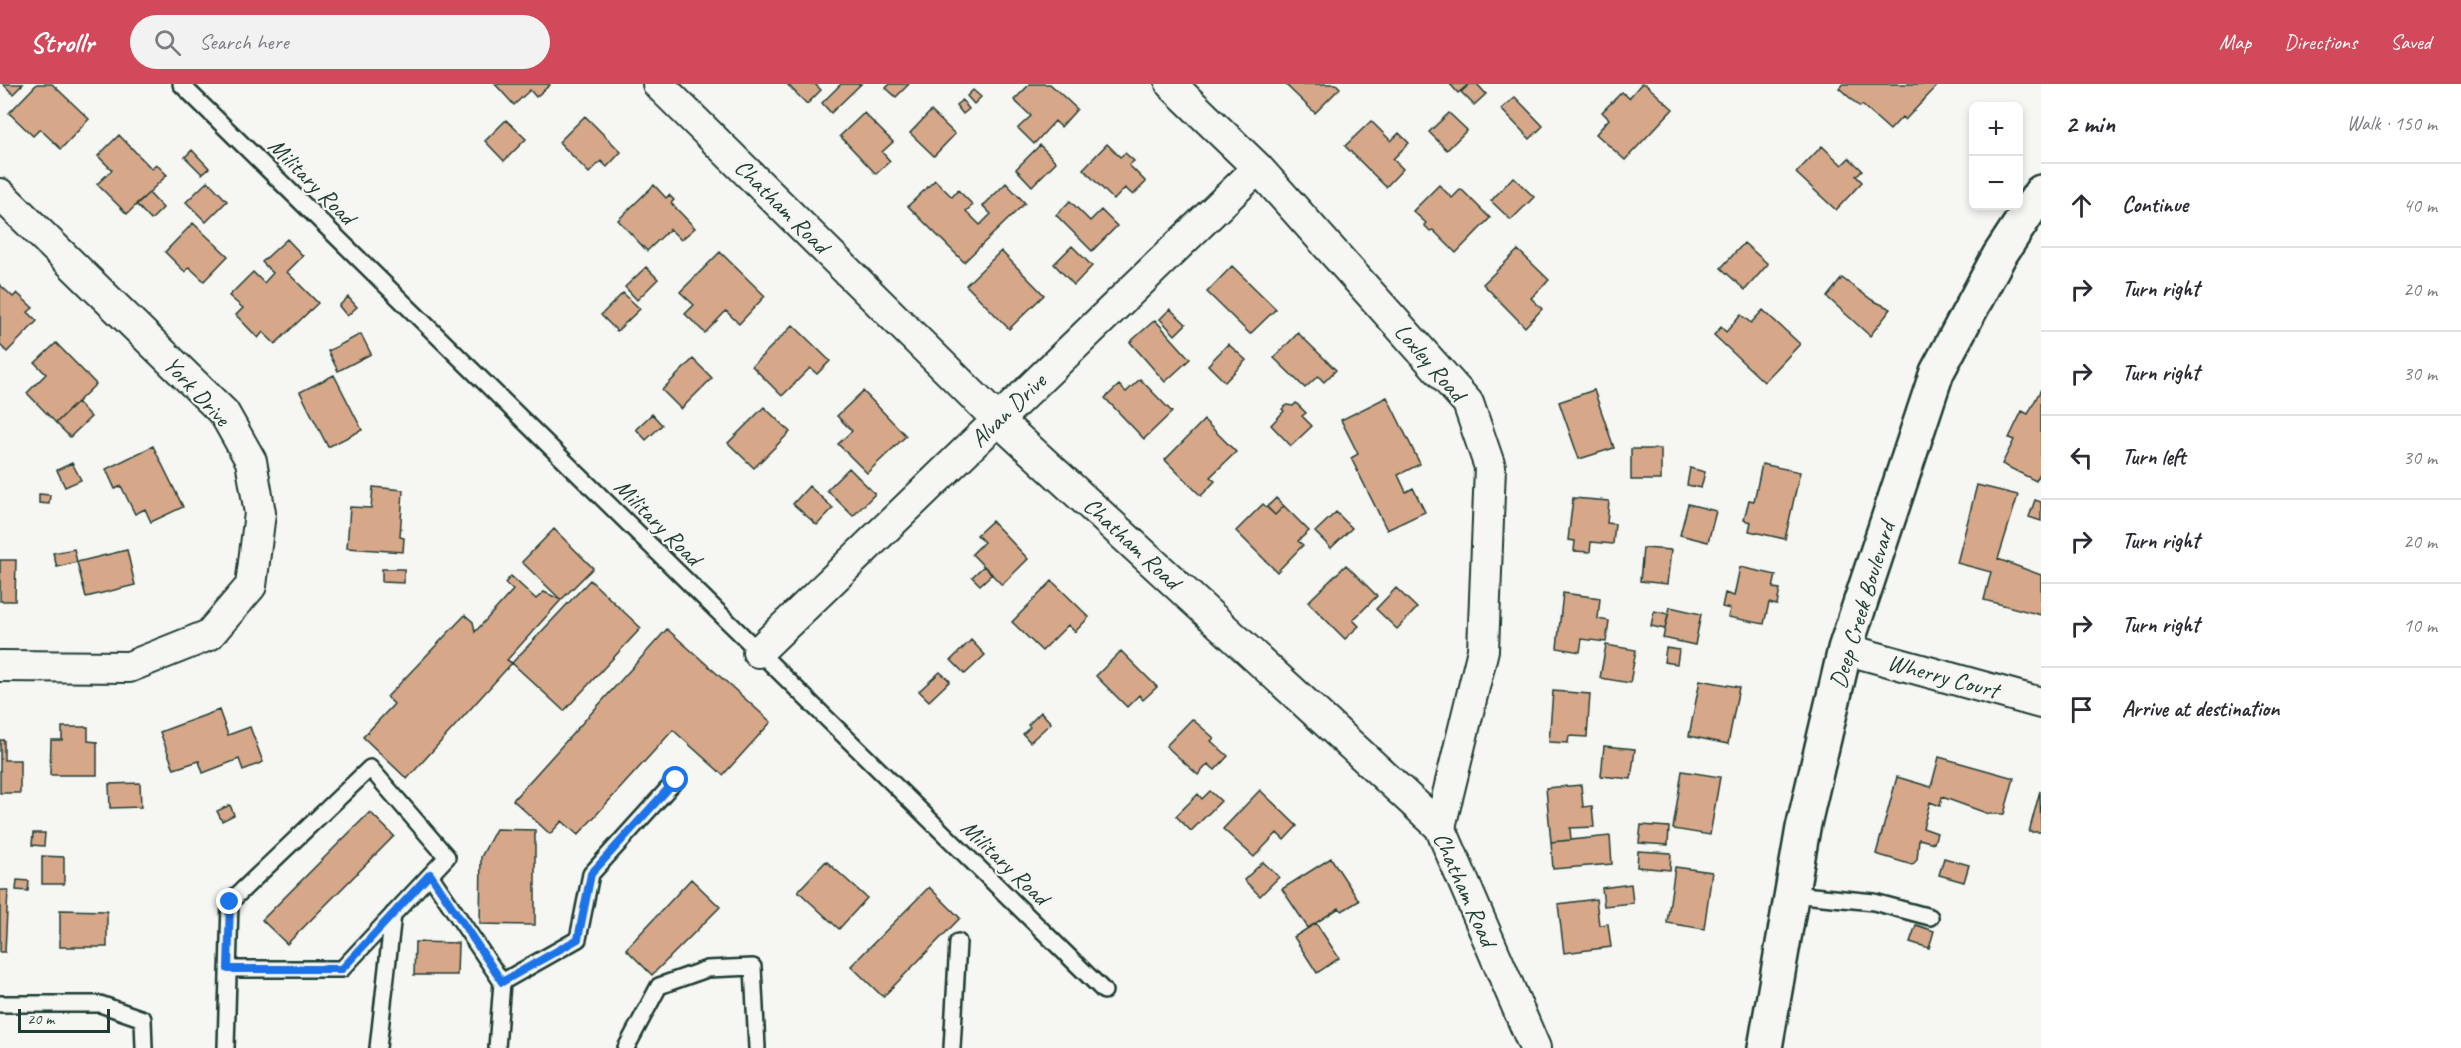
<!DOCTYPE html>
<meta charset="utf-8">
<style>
body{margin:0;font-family:Caveat,sans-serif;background:#f2f2f3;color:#2b2b33}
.controls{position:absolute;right:18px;top:18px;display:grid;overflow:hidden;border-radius:9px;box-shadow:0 3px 9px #0003}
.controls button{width:54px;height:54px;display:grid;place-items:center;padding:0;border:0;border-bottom:2px solid #e1e1e2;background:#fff;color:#2b2b33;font:30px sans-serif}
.scale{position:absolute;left:18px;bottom:15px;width:92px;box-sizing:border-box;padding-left:6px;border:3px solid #1f3d34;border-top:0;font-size:16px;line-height:21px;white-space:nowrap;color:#1f3d34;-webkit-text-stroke:4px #f6f6f2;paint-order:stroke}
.stop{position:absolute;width:18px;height:18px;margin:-14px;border:4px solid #1a73e8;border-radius:50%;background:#fff}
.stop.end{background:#1a73e8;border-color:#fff;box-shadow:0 2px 6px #0008}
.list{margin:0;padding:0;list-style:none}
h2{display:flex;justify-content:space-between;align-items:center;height:78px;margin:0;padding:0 24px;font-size:26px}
h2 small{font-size:20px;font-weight:400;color:#7c7c81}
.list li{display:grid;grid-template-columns:39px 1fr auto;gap:18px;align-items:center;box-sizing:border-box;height:84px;padding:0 24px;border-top:2px solid #e1e1e2}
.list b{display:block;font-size:22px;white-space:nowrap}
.list em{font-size:20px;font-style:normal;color:#7c7c81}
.icon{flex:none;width:33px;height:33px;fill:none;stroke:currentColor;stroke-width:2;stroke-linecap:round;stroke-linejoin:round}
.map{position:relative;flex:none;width:2041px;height:964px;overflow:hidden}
header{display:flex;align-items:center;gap:36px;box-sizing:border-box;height:84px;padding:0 30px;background:#d1495b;color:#fff}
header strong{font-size:28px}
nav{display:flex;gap:33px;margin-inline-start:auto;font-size:21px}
.search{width:420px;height:54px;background:#f2f2f3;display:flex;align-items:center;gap:15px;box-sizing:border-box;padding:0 21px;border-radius:33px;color:#7c7c81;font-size:22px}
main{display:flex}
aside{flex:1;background:#fff}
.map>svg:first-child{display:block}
.building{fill:#d6a788;stroke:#1f3d34;stroke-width:1.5}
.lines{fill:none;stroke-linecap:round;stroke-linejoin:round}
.service-casing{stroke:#1f3d34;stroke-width:20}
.minor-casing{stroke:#1f3d34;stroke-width:34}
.tertiary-casing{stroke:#1f3d34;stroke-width:38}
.service{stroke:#f6f6f2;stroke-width:15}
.minor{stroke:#f6f6f2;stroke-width:30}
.tertiary{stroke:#f6f6f2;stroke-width:33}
.route{stroke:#1a73e8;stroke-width:8}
.labels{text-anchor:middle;stroke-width:4.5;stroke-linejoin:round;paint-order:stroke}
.street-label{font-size:24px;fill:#1f3d34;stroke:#f6f6f2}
</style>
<header>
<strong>Strollr</strong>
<div class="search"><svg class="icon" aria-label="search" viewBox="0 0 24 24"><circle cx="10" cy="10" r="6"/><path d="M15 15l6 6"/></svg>Search here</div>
<nav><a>Map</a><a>Directions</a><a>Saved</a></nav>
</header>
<main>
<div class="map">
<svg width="2041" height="964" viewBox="0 0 2041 964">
<rect width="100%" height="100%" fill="#f6f6f2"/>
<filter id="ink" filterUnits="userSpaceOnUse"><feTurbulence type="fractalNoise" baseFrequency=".0167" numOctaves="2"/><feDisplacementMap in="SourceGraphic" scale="12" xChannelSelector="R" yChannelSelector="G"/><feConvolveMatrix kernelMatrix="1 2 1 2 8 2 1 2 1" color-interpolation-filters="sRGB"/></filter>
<g filter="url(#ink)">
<path class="building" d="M3,0H23L13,10Z
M37,0H52L89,35L61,65L40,45L33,52L9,29Z
M495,0H549L550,1L536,13L530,6L514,21Z
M787,0H815L821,6L807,20Z
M841,0H861L831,29L822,19Z
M890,0H909L896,13L886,4Z
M1030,0H1050L1077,25L1061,43L1055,37L1034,60L1018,44L1031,32L1014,16Z
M1285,0H1336L1340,4L1315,29Z
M1450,0H1469L1458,9Z
M1470,0H1477L1486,10L1474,21L1461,8Z
M1641,0H1645L1673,25L1625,76L1596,50L1609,35L1602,28L1622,8L1629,14Z
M1843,0H1939L1905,36L1902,33L1890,46L1862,21L1860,23L1839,4Z
M973,6L981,13L974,20L967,12Z
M1515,13L1543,42L1530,55L1501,25Z
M962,16L969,25L963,30L956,21Z
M931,27L955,50L934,72L910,49Z
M864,29L893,58L882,68L890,77L876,90L840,52Z
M1449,29L1467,46L1447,66L1429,48Z
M585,32L621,68L607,83L601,77L589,89L559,58Z
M506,36L526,55L504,77L485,57Z
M1371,37L1391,57L1399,49L1409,59L1393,75L1403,85L1386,103L1345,62Z
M119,51L152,85L156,80L167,91L127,130L97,100L112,86L98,72Z
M1107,60L1120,73L1125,69L1134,77L1129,81L1146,98L1133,111L1125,104L1114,116L1083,85Z
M1040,61L1056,78L1032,102L1016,85Z
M1822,62L1842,81L1849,74L1862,86L1856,92L1862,98L1836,126L1796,89Z
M192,66L209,84L202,90L185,73Z
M1513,93L1534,113L1511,136L1491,117Z
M935,96L952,113L958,106L973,121L966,127L980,141L991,130L983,122L1006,99L1025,119L964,178L908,122Z
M208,97L227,117L206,138L186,118Z
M654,101L666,114L669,111L674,116L671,119L695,144L681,156L670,145L647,167L618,136Z
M1439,101L1452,114L1461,105L1490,134L1456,169L1433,146L1430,147L1424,141L1426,139L1413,127Z
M149,109L163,124L151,136L136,120Z
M1070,117L1090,137L1101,126L1117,142L1092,167L1056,131Z
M193,139L228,172L204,197L189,183L185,188L165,168Z
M287,155L303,172L287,188L318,219L275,260L263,248L258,254L236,231L243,224L229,212L253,188L264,199L273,189L262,178Z
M1744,159L1768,180L1745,206L1721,184Z
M1072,162L1092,182L1074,201L1054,180Z
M1518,166L1549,196L1531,214L1542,225L1525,243L1483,200Z
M1001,167L1044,211L1009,245L966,201Z
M720,168L765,212L739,240L726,227L705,249L685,230L694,221L680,208Z
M1232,182L1276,225L1250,250L1207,208Z
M646,183L658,195L637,216L625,203Z
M1842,194L1872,216L1891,225L1870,252L1827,213Z
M0,201L13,213L17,209L33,224L28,228L37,237L7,268L0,261Z
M623,209L640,225L617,247L601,231Z
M348,213L357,223L347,232L339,222Z
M1170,225L1186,240L1175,251L1160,235Z
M1763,226L1800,260L1764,298L1714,251L1721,243L1726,248L1741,231L1751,239Z
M1155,236L1190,275L1165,298L1130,258Z
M793,241L830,277L817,290L810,284L782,312L752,282Z
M1298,249L1336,286L1324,298L1318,292L1305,304L1274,274Z
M361,250L371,270L338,287L328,267Z
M56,259L96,300L56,339L27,309L46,290L35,279Z
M1228,260L1246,276L1225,298L1208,281Z
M693,275L712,294L681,325L662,306Z
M334,291L362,346L328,363L300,308Z
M1140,295L1172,328L1144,355L1105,314L1119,301L1126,308Z
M2041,305V387L2036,397L2002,380L2014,356L2009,354L2022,327L2028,330Z
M1594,306L1614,364L1579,375L1559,318Z
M863,307L906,352L867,389L838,360L852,347L837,332Z
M1387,313L1420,380L1398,391L1406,408L1413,404L1425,428L1387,446L1351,374L1358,370L1341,336Z
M77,318L91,333L70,353L56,339Z
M1296,319L1306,329L1302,332L1312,342L1291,362L1271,341L1284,327L1282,325L1287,321L1293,322Z
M764,323L790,348L754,384L728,359Z
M652,330L662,341L646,356L636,345Z
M1204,336L1236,368L1210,393L1215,397L1201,412L1165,376Z
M153,362L183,423L151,438L145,425L135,430L121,402L115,405L106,385Z
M1631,365H1661V396H1631Z
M72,379L81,396L65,403L57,386Z
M1762,380L1800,388L1785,455L1749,447L1751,438L1744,436L1749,416L1754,417Z
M849,384L875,410L853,432L827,406Z
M1690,384L1705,388L1701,404L1687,401Z
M1977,401L2018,411L1998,475L2041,491V531L1984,516L1991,488L1957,479Z
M809,402L833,424L817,441L793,420Z
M373,403L403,406L400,453L404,454L403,468L347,464L350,423L371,424Z
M39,410L50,411L49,420L39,419Z
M1276,414L1284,422L1275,431L1267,423Z
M1573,414L1609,417L1607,439L1615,440L1613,460L1591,458L1590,468L1574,467L1575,457L1568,456Z
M2035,416L2041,418V437L2029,433Z
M1263,420L1275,431L1284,422L1309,447L1298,457L1303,461L1277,488L1236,447Z
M1688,420L1716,427L1708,458L1680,451Z
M1336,428L1352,444L1331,464L1315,448Z
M992,437L1028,475L1002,501L972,470L984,458L977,451Z
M554,445L593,484L561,516L522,478Z
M1643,464L1671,466L1667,500L1640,497Z
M74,465L77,478L57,483L53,469Z
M127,466L135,501L86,513L77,478Z
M0,476H16L15,517H0Z
M1346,481L1377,512L1353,536L1359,542L1345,555L1308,518Z
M984,482L992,490L980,501L972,493Z
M1740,483L1776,491L1773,504L1780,505L1777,521L1769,519L1764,540L1728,533L1730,525L1722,523L1725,509L1734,512Z
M382,485H404V499L382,498Z
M511,492L536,515L544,508L561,516L507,576L512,579L407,695L363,653L394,620L387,613L465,531L473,538L475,548L513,506L505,499Z
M590,496L641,544L564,627L512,579Z
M1052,497L1089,533L1075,548L1068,541L1042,567L1012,538Z
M1396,504L1417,524L1397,545L1376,525Z
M1563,509L1600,514L1598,535L1609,537L1606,558L1582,555L1580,568L1557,564Z
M1670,523L1701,530L1695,561L1663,554Z
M1654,527L1668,530L1665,545L1651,542Z
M667,545L771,638L723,691L673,646L578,751L562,737L550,750L513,716Z
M971,556L985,571L965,590L951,576Z
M1606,561L1636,566L1630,599L1600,594Z
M1666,564L1679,566L1677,580L1664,578Z
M1121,567L1157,603L1143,616L1139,611L1127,623L1096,592Z
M940,588L950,597L929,617L919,607Z
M1700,596L1739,603L1728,660L1689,652Z
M1553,607L1590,610L1587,653L1569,652L1568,659L1549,658Z
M219,626L228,651L250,643L263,678L243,686L239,675L203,689L199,677L174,685L160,648Z
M1041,628L1051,639L1030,658L1023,650L1030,643L1028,641Z
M1192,635L1214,654L1211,657L1228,672L1215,686L1208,680L1198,691L1166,662Z
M62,643H88V657L97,658V691H50L51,656H62Z
M0,656H4V676H20V709H0Z
M1604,662L1635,665L1631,695L1601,692Z
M1939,673L2014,694L2004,730H1989L1942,713L1940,722L1930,718L1923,744L1937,749L1934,759L1919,755L1917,776L1912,781L1876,770L1897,693L1931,703Z
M1682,687L1720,693L1710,751L1673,745Z
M140,699L141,723L110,724L109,700Z
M1581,701L1583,723L1592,722L1594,743L1570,744L1571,756L1551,758L1546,704Z
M1260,706L1297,742L1284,756L1277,749L1254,773L1223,745Z
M1210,707L1221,717L1191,747L1176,732L1198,710L1202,715Z
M2040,707L2041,748H2029Z
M230,721L234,731L222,737L217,727Z
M370,728L394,752L287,860L262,836Z
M1641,741L1669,743L1668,761L1639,759Z
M496,745L535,746V841L480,840L481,773Z
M33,749H45L44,762L32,761Z
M1610,752L1612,780L1553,785L1551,758Z
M1638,767L1671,769L1670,786L1637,783Z
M42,772L64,773V800H42Z
M1331,774L1359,817L1342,827L1339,824L1308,844L1282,805Z
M1944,774L1969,781L1964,798L1939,791Z
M826,777L867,814L839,845L798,807Z
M1263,778L1279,793L1260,812L1244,796Z
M1675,783L1712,788L1704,845L1667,839Z
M691,795L720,823L652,891L626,865Z
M17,796L29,797L28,807L16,806Z
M1631,800L1633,819L1604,822L1602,804Z
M929,803L960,834L883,913L851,882Z
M0,806H8L5,868H0Z
M1596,815L1599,841L1608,840L1611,863L1564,869L1558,820Z
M60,826L107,827V863H60Z
M1316,839L1339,874L1317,889L1294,853Z
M1916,841L1934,847L1929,864L1910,858Z
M415,858L458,859L457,891H414Z"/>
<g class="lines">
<g class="service-casing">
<path id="service" d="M181,0L1104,907
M430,791L502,898
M1792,810L1874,818L1930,833
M0,920H100L143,935L144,964
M226,964L230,818L370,684L447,773L342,885H228
M378,964L393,830
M497,964L502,898L578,855L591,790L676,696
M626,964L659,902L707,885L753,883L757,964
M952,964L958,858"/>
</g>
<g class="minor-casing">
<path id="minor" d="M658,0L998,336L1440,743L1535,964
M1171,0L1258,84L1468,319L1490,383L1483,566L1440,743
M0,110L224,329L251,377L260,429L251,502L209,551L129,583L0,582
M1845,565L2041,619
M758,568L1258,84"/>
</g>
<g class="tertiary-casing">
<path id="tertiary" d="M1765,964L1803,744L1845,565L1937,288L1999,172L2041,108"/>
</g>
<use href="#service" class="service"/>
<use href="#minor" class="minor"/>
<use href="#tertiary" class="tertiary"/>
</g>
</g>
<g class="lines" filter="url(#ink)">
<path class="route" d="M230,818L228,885H342L430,790L502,898L578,855L591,790L676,696"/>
</g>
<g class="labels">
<g class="street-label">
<text transform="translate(312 97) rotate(45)" y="8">Military Road</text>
<text transform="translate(782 122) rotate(45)" y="8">Chatham Road</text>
<text transform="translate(1430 278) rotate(49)" y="8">Loxley Road</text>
<text transform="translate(197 307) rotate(47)" y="8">York Drive</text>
<text transform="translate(1008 326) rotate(-44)" y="8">Alvan Drive</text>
<text transform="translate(658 438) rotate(45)" y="8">Military Road</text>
<text transform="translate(1132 459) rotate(43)" y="8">Chatham Road</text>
<text transform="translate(1862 521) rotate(-73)" y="8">Deep Creek Boulevard</text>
<text transform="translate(1943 592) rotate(15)" y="8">Wherry Court</text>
<text transform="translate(1005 778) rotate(44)" y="8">Military Road</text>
<text transform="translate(1465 805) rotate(66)" y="8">Chatham Road</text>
</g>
</g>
</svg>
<div class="controls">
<button>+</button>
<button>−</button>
</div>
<div class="scale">20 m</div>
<div class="stop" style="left:676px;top:696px"></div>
<div class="stop end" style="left:230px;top:818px"></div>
</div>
<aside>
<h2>2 min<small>Walk · 150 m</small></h2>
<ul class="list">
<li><svg class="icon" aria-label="ahead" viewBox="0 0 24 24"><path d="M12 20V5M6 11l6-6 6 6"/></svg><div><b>Continue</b></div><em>40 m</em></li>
<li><svg class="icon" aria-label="right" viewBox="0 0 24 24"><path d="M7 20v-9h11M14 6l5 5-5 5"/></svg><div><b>Turn right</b></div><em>20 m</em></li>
<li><svg class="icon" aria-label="right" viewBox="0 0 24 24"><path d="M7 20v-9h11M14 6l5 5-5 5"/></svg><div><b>Turn right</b></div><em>30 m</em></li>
<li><svg class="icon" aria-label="left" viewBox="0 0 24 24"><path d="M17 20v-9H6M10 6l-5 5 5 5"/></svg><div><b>Turn left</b></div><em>30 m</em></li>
<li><svg class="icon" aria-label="right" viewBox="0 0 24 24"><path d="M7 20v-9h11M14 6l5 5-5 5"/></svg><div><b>Turn right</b></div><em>20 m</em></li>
<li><svg class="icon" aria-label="right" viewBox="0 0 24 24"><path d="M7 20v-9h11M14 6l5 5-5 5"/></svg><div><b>Turn right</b></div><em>10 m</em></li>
<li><svg class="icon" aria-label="arrive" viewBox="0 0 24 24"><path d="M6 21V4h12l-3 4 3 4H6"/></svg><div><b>Arrive at destination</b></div></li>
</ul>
</aside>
</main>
